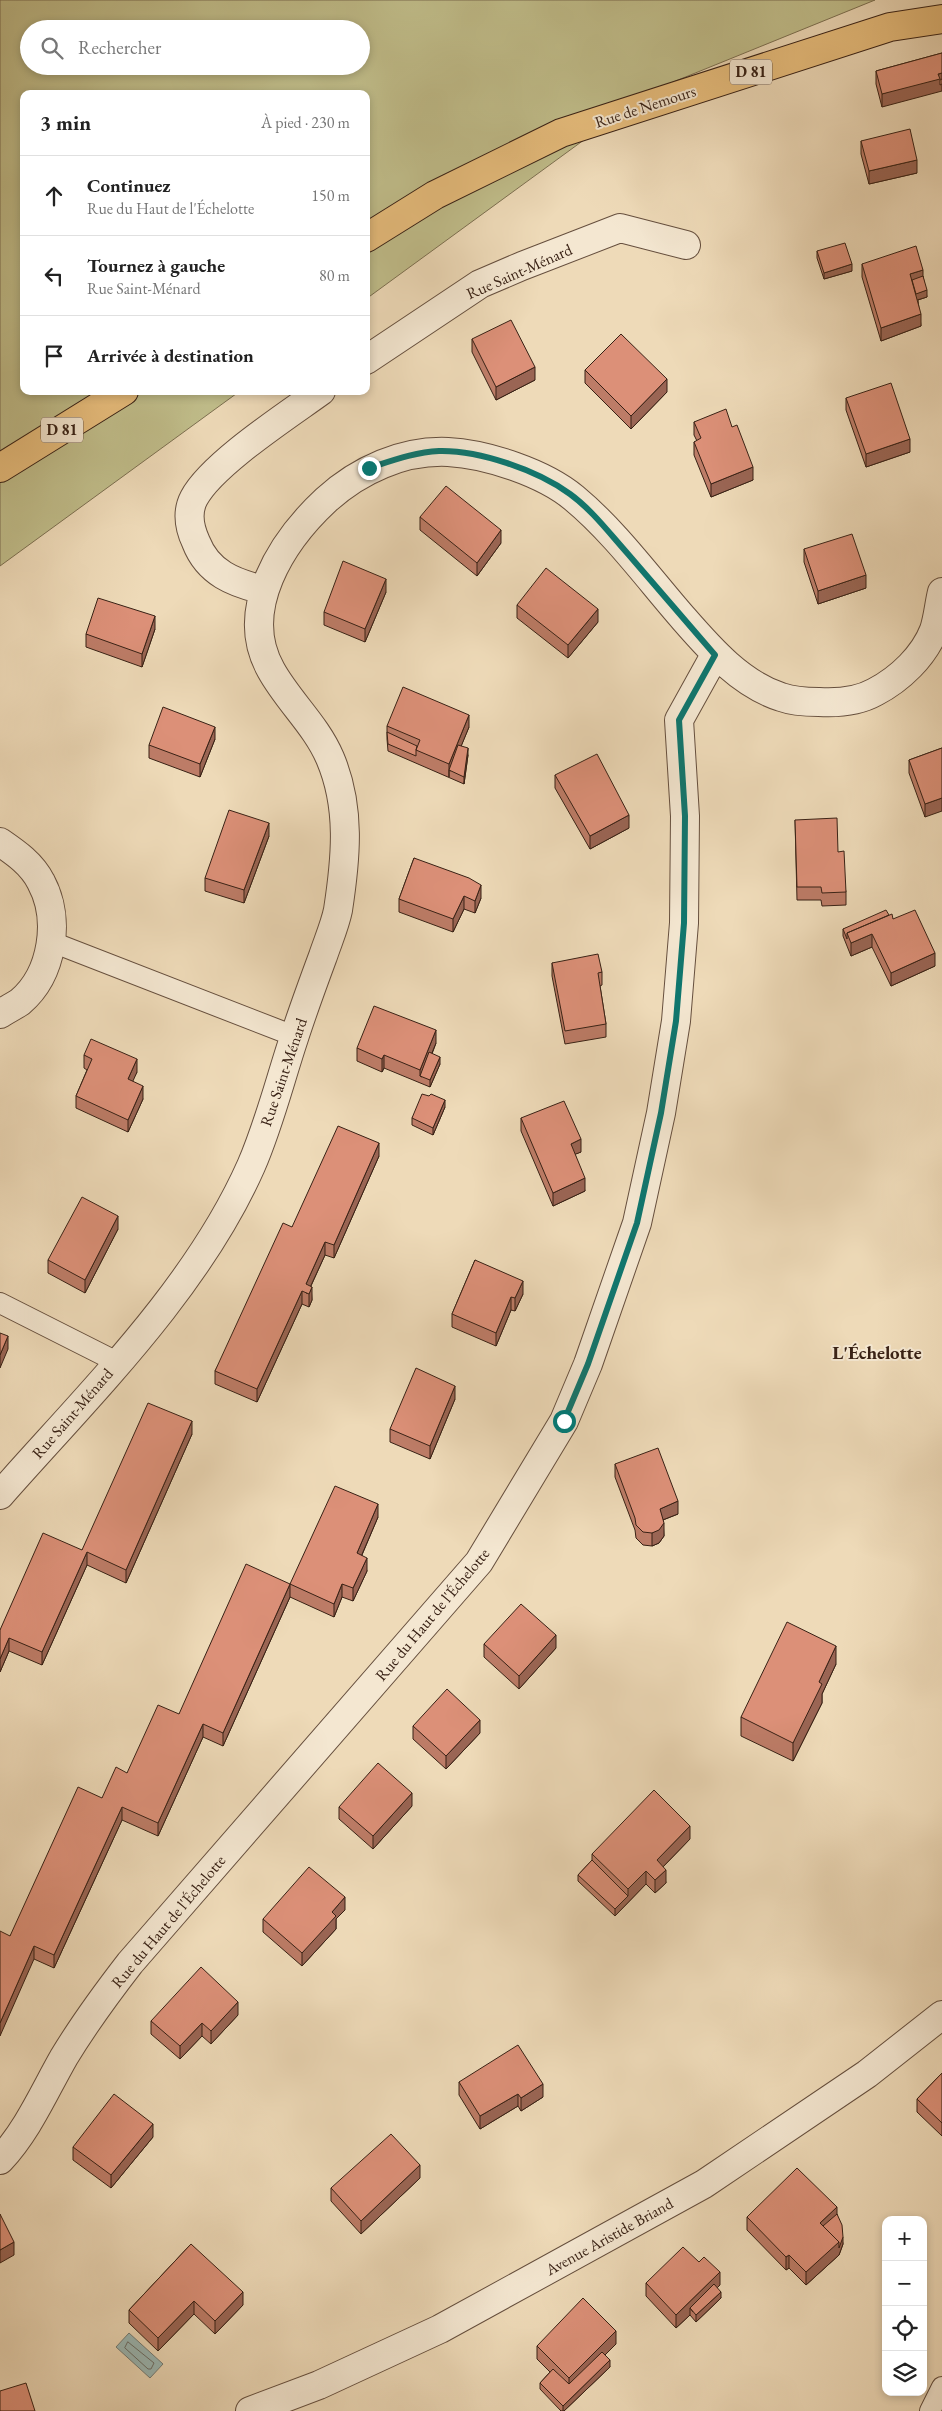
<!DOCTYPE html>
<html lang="fr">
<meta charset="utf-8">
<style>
body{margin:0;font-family:"EB Garamond",serif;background:#f6f6f6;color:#222}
.controls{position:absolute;right:15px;bottom:15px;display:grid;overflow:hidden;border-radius:10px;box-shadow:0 2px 8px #0003}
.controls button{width:45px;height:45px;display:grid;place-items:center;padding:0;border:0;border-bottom:1px solid #e0e0e0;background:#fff;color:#222;font:25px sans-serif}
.stop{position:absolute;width:15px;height:15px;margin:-11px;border:4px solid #0f766e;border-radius:50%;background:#fff}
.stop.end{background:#0f766e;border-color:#fff;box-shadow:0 1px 5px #0008}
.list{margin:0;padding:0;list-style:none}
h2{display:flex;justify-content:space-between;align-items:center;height:65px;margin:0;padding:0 20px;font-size:21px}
h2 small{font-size:16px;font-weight:400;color:#767676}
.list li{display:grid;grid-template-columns:32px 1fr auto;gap:15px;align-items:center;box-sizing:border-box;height:80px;padding:0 20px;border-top:1px solid #e0e0e0}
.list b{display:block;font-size:19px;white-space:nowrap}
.list p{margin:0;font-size:16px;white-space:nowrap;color:#767676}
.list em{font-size:16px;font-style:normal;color:#767676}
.icon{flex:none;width:28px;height:28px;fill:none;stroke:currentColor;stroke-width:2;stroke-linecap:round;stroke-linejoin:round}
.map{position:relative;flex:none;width:942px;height:2411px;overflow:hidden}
.search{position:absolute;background:#fff;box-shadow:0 2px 8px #0003;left:20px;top:20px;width:350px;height:55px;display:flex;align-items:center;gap:12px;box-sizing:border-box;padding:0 18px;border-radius:28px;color:#767676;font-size:19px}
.panel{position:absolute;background:#fff;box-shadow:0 2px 8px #0003;left:20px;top:90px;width:350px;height:305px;border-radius:10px}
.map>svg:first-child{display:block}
.green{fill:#c0bd8a;stroke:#7c6f50;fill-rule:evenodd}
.water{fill:#9bb9b6;stroke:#737c76}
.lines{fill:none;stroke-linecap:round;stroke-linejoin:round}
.shore{stroke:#6a6d66;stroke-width:1}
.lane-casing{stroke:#664f3e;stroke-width:22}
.street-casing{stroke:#664f3e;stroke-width:30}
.primary-casing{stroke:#382115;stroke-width:30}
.lane{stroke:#f4e7d1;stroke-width:20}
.street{stroke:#f4e7d1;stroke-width:28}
.primary{stroke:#e7bd7c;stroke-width:28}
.wall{fill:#bd7c67;stroke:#382115}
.shaded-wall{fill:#9a6554;stroke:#382115}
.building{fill:#dc9078;stroke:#382115}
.route{stroke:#0f766e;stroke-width:6}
.labels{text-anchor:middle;stroke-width:4;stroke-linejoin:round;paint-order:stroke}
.shield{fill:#f4e7d1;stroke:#705c4d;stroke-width:1}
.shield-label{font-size:15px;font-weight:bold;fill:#382115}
.street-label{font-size:16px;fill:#382115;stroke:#f4e7d1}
.quarter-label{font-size:19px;font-weight:bold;fill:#382115;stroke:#f4e7d1}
</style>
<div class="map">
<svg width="942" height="2411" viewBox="0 0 942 2411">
<rect width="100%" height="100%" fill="#eedab8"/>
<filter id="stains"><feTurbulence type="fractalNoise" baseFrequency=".004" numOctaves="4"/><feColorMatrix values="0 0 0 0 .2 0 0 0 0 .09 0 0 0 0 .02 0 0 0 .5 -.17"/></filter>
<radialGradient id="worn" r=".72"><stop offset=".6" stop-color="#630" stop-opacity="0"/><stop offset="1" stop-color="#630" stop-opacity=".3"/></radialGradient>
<path class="green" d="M0,0H875L651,91L366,299V94H24V391H240L0,566ZM29,29H361V66H29Z"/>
<path class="water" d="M129,2333L163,2364L150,2378L116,2347Z"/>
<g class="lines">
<path class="shore" d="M128,2342L154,2363L151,2369H148L125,2348Z"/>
<g class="lane-casing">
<path id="lane" d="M52,942L294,1036
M0,1303L117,1362
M930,2411L942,2387"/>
</g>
<g class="street-casing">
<path id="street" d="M366,360L480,284L522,266L620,228L686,245
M264,590C234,583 208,573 196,542C190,529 186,513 194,498C212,464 288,415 321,391
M0,842C16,853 32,864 41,882C61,919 53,974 20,1002C14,1006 6,1010 0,1014
M0,1495C89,1394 196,1290 251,1166C269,1125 280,1080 294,1038C303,1010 313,983 323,956C328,941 335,925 338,910C346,858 351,807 330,758C316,725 288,701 271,670C237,610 282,541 326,500C359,470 403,450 448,452C487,454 544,473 574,498C615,532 649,579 684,619C711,650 741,684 781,697C792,701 807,702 819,702C837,703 859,701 875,692C900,679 924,656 934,630C938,618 939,604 942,592
M0,2160C28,2130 44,2092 64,2057C84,2024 106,1994 130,1963L479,1562L564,1421L588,1364L637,1223L661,1113L676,1021L684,923L685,816L679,720L715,655
M250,2411L319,2385L440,2329L704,2184L867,2074L942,2015"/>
</g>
<g class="primary-casing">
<path id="primary" d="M366,238L435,195L561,133L890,27L942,19
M0,468L124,391"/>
</g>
<use href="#lane" class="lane"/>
<use href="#street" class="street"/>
<use href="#primary" class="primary"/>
</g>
<path class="wall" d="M942,53L882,107L876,84V71Z
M861,141L917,173L869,184L861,154Z
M817,251L852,271L824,279L817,258Z
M862,264L923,276L927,297L918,300L921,326L881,341L862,277Z
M472,339L535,380L496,400L472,352Z
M585,370L667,392L631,429L585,383Z
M846,398L910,452L866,467L846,410Z
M694,422L732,427L753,480L711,497L694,455V442L697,441L694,435Z
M420,517L501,543L477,576L420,530Z
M804,549L866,588L818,604L804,562Z
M386,592L365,642L324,625V612Z
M517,605L598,622L568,658L517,618Z
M155,629L142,667L86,647V634Z
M387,726L469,727L461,746L468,755L464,784L388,751L387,739Z
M215,739L200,777L149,758V745Z
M942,748L925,817L909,773V760Z
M555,775L629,828L590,849L555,788Z
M795,820L838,852L846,892V905L822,906L821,900H797Z
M269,836L244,903L205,891V878Z
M414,858L481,898L475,913L464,909L453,932L399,912V899Z
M889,915L893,919L935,966L891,986L872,947L851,956L843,936V929Z
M552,963L602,972V985L600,986L606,1024V1037L565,1044L552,976Z
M436,1043L432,1054L440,1064L430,1087L384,1068L382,1072L357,1061V1048Z
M84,1055L137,1072L132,1081L143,1099L128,1132L76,1108V1096L87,1070L84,1068Z
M429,1096L445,1107L433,1135L412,1125V1118Z
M521,1118L581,1152L575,1154L585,1191L553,1206L521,1131Z
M379,1156L334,1258L325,1255L311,1286L312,1300L309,1307L302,1304L257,1402L215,1384V1371L292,1227Z
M118,1229L85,1293L48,1273V1260Z
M475,1260L523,1294L515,1311L511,1310L496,1346L452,1327V1314Z
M455,1399L430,1459L390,1442V1429Z
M192,1434L126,1583L87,1565L42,1665L9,1651L0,1672V1630L82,1550Z
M615,1464L678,1514L663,1520L664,1536L659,1543L652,1546L643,1545L636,1538L635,1530L615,1477Z
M378,1517L362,1555L367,1571L353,1601L342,1597L334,1617L290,1597L223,1746L203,1737L158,1836L122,1820L54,1968L34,1959L10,1936L102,1798L127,1773L179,1714L290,1584Z
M484,1644L556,1648L519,1689L484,1657Z
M836,1664L822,1694V1703L793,1761L741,1736V1717Z
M413,1726L480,1733L446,1769L413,1739Z
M412,1806L373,1849L339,1819V1807Z
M690,1839L663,1867L666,1883L655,1893L646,1884L615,1916L578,1881V1875L592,1860V1854Z
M345,1910L336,1919V1929L302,1966L263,1932V1919Z
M238,2015L211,2044L202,2036L180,2059L151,2034V2021Z
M942,2073V2136L917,2112V2099Z
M459,2082L543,2097L521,2111L518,2106L480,2129L459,2095Z
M153,2137L111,2188L73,2160V2147Z
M420,2178L361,2234L331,2201V2188Z
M837,2214L843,2244L839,2255L806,2285L789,2268L786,2270L747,2230V2217Z
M191,2244L243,2305L215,2334L194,2314L158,2351L129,2323V2310Z
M646,2283L720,2285L717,2288L721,2298L696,2322L690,2315L676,2328L646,2296Z
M616,2344L605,2355L610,2367L564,2411H561L540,2389V2383L550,2372L537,2359V2346Z"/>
<path class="shaded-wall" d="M942,73V91L882,107V94Z
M917,160V173L869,184V171Z
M852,264V271L824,279V273Z
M923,270V282L912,286L910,274Z
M927,290V297L914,301V294Z
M921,314V326L881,341V328Z
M535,367V380L496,400V387Z
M667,379V392L631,429V416Z
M910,439V452L866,467V454Z
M753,467V480L711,497V484Z
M501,530V543L477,576V563Z
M866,575V588L818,604V591Z
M386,579V592L365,642V629Z
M598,609V622L568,658V645Z
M155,616V629L142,667V654Z
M469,715V727L451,771L449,770V777V764Z
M215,727V739L200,777V764Z
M468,748V755L464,784V777Z
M942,798V811L925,817V804Z
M629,815V828L590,849V836Z
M269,823V836L244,903V890Z
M481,885V898L475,913V901Z
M464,896V909L453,932V919Z
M872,934V947L851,956V943Z
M935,953V966L891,986V973Z
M436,1030V1043L422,1077L420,1076V1070Z
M384,1055V1068L382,1072V1059Z
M440,1057V1064L430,1087V1080Z
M137,1059V1072L128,1092V1079Z
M143,1086V1099L128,1132V1120Z
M445,1100V1107L433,1135V1128Z
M581,1139V1152L571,1156V1144Z
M379,1143V1156L334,1258V1245Z
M585,1178V1191L553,1206V1193Z
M118,1216V1229L85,1293V1280Z
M325,1242V1255L307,1294L306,1284Z
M523,1281V1294L515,1311V1298Z
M312,1287V1300L309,1307V1294Z
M302,1291V1304L257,1402V1389Z
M511,1297V1310L496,1346V1333Z
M8,1336V1349L0,1368V1355Z
M455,1386V1399L430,1459V1446Z
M192,1421V1434L126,1583V1570Z
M678,1501V1514L660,1521V1509Z
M378,1504V1517L357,1566V1553Z
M664,1523V1536L659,1543L652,1546V1533Z
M87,1552V1565L42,1665V1652Z
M367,1558V1571L353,1601V1588Z
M290,1584V1597L223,1746V1733Z
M342,1584V1597L334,1617V1604Z
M556,1635V1648L519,1689V1676Z
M9,1638V1651L0,1672V1659Z
M836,1646V1664L822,1694V1703L793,1761V1743L819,1682Z
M480,1720V1733L446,1769V1756Z
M203,1724V1737L158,1836V1823Z
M412,1793V1806L373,1849V1836Z
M122,1807V1820L54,1968V1955Z
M690,1826V1839L657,1873V1860Z
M666,1870V1883L655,1893V1880Z
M646,1871V1884L615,1916V1909L628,1896V1889Z
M345,1897V1910L336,1919V1929L302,1966V1953L332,1912Z
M34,1946V1959L0,2036V2023Z
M238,2002V2015L211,2044V2031Z
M202,2023V2036L180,2059V2046Z
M543,2084V2097L521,2111V2098Z
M518,2094V2106L480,2129V2116Z
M153,2124V2137L111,2188V2175Z
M420,2165V2178L361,2234V2221Z
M837,2207V2220L823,2232L820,2223Z
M843,2237V2244L839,2255L806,2285V2272Z
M14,2242V2255L0,2263V2250Z
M789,2255V2268L786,2270V2257Z
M720,2272V2285L693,2312L690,2308V2315L676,2328V2315Z
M243,2292V2305L215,2334V2321Z
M721,2292V2298L696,2322V2315Z
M194,2301V2314L158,2351V2338Z
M616,2331V2344L569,2391V2378Z
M610,2360V2367L564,2411H563V2406Z"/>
<path class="building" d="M942,53V73L938,74L940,79L882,94L876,71Z
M942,79V84L940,85V80Z
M910,129L917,160L869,171L861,141Z
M845,243L852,264L824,273L817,251Z
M916,246L923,270L910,274L921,314L881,328L862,264Z
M923,276L927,290L916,294L912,280Z
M511,320L535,367L496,387L472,339Z
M621,334L667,379L631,416L585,370Z
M891,383L910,439L866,454L846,398Z
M726,409L732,427L737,425L753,467L711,484L694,442L701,438L694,422Z
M446,486L501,530L477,563L420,517Z
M852,534L866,575L818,591L804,549Z
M343,561L386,579L365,629L324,612Z
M546,568L598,609L568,645L517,605Z
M98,598L155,616L142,654L86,634Z
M403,687L469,715L449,764L416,750L420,740L387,726Z
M163,707L215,727L200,764L149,745Z
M387,732L417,746L416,750V756L388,744Z
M458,745L468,748L464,777L449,770Z
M942,748V798L925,804L909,760Z
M597,754L629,815L590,836L555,775Z
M229,810L269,823L244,890L205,878Z
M837,818L838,852L844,851L846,892L822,893L821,887H797L795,820Z
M414,858L469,878L481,885L475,901L464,896L453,919L399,899Z
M886,910L889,915L847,933V939L843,929Z
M915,910L935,953L891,973L872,934L851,943L847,933L892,914L893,919Z
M598,954L602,972L598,973L606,1024L565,1031L552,963Z
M374,1006L436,1030L420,1070L384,1055L382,1059L357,1048Z
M91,1039L137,1059L128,1079L143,1086L128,1120L76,1096L92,1059L84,1055Z
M429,1052L440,1057L430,1080L420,1076Z
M422,1094L429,1096L431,1094L445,1100L433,1128L412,1118Z
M564,1101L581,1139L571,1144L585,1178L553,1193L521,1118Z
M338,1126L379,1143L334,1245L325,1242L306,1284L312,1287L309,1294L302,1291L257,1389L215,1371L283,1223L292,1227Z
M82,1197L118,1216L85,1280L48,1260Z
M475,1260L523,1281L515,1298L511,1297L496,1333L452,1314Z
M0,1333L8,1336L0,1355Z
M416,1368L455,1386L430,1446L390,1429Z
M148,1403L192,1421L126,1570L87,1552L42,1652L9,1638L0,1659V1630L43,1533L82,1550Z
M658,1448L678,1501L660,1509L664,1523L659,1530L652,1533L643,1532L636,1525L635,1518L615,1464Z
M335,1486L378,1504L357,1553L367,1558L353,1588L342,1584L334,1604L290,1584Z
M246,1564L290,1584L223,1733L203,1724L158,1823L122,1807L54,1955L34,1946L0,2023V1931L10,1936L78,1787L102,1798L116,1767L127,1773L158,1705L179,1714Z
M521,1604L556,1635L519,1676L484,1644Z
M787,1622L836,1646L819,1682L822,1684L793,1743L741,1717Z
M447,1689L480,1720L446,1756L413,1726Z
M378,1763L412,1793L373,1836L339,1807Z
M654,1790L690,1826L657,1860L666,1870L655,1880L646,1871L628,1889L592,1854Z
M592,1860L628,1896L615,1909L578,1875Z
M309,1867L345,1897L332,1912L336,1916L302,1953L263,1919Z
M201,1967L238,2002L211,2031L202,2023L180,2046L151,2021Z
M518,2045L543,2084L521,2098L518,2094L480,2116L459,2082Z
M942,2073V2123L917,2099Z
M114,2094L153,2124L111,2175L73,2147Z
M391,2134L420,2165L361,2221L331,2188Z
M797,2168L837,2207L820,2223L839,2242L806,2272L789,2255L786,2257L747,2217Z
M0,2214L14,2242L0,2250Z
M837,2214L842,2225L843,2237L839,2248V2242L823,2226Z
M191,2244L243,2292L215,2321L194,2301L158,2338L129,2310Z
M683,2247L699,2262L704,2257L720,2272L676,2315L646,2283Z
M714,2284L721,2292L696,2315L690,2308Z
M583,2298L616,2331L569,2378L537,2346Z
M602,2352L610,2360L563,2406L540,2383L553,2369L569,2384Z
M26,2383L35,2411H0V2391Z"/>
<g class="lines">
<path class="route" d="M369,468C391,461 415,452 439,451C479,450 537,470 570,494C592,510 610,534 628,554C657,588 686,621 715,655L679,720L685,816L684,923L676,1021L661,1113L637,1223L588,1364L564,1421"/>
</g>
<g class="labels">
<g class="shield">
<rect x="730" y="59.5" width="42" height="25" rx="4"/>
<rect x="41" y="417.5" width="42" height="25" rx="4"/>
</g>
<g class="shield-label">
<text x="751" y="77">D 81</text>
<text x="62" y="435">D 81</text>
</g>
<g class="street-label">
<text transform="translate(645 106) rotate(-18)" y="6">Rue de Nemours</text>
<text transform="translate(519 271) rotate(-24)" y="6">Rue Saint-Ménard</text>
<text transform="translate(283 1072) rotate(-71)" y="6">Rue Saint-Ménard</text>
<text transform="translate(72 1413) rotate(-49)" y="6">Rue Saint-Ménard</text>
<text transform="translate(432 1614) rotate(-50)" y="6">Rue du Haut de l'Échelotte</text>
<text transform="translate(168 1921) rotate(-50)" y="6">Rue du Haut de l'Échelotte</text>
<text transform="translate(609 2236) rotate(-29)" y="6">Avenue Aristide Briand</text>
</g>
<g class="quarter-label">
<text x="877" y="1359">L'Échelotte</text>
</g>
</g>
<rect width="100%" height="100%" filter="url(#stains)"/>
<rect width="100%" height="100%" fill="url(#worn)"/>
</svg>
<div class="controls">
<button>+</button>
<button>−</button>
<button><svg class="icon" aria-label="locate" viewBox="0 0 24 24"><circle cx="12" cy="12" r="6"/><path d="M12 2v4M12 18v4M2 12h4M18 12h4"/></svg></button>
<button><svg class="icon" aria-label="layers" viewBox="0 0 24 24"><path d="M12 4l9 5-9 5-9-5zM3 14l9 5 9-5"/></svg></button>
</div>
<div class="stop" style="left:564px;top:1421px"></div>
<div class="stop end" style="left:369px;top:468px"></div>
<div class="search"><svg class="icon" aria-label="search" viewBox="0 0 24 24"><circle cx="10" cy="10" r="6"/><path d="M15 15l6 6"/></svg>Rechercher</div>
<section class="panel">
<h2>3 min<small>À pied · 230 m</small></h2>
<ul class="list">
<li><svg class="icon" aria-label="ahead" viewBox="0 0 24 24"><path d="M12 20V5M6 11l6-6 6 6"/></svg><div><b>Continuez</b><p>Rue du Haut de l'Échelotte</p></div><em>150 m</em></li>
<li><svg class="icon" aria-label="left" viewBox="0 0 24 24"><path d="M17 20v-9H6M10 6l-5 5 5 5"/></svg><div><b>Tournez à gauche</b><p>Rue Saint-Ménard</p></div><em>80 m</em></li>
<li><svg class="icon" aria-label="arrive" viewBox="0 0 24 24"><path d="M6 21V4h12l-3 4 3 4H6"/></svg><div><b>Arrivée à destination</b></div></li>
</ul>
</section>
</div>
